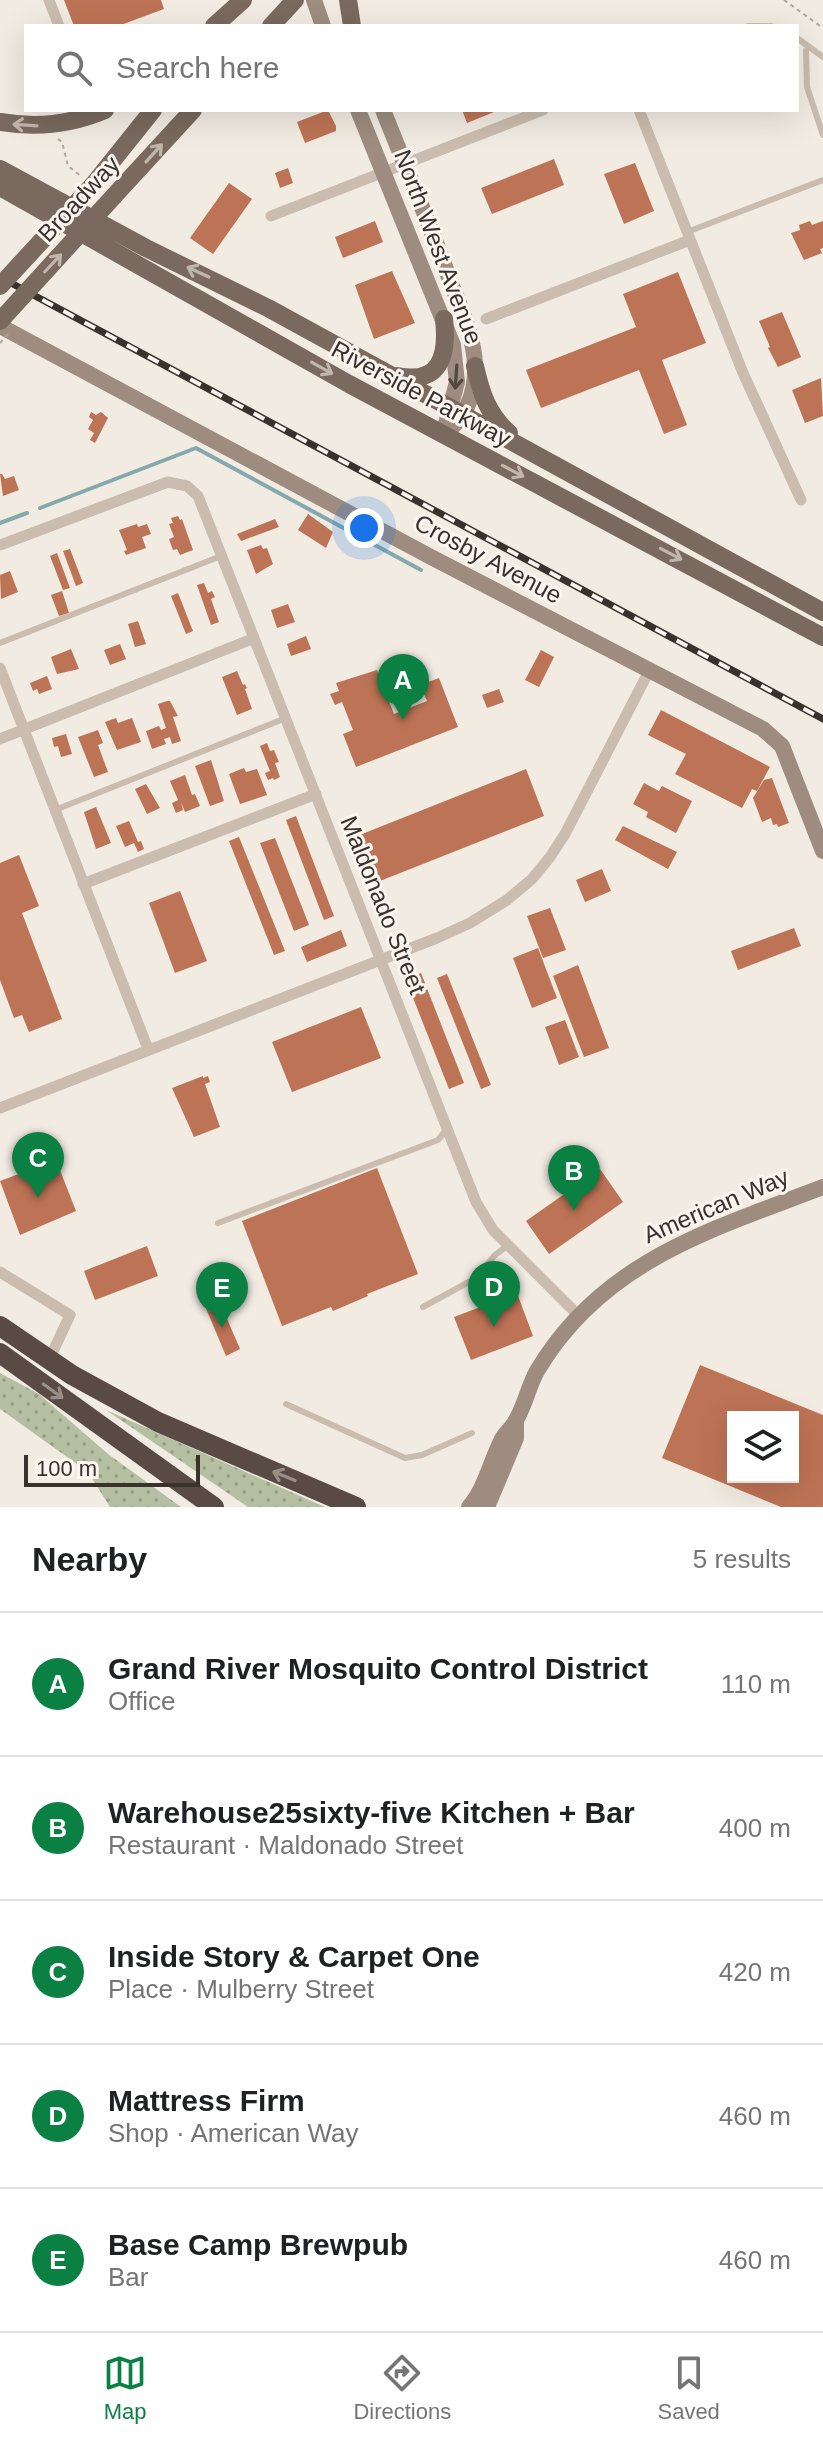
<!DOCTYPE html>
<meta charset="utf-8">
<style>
body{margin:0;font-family:Arial,sans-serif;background:#f2f2f2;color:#202124}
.controls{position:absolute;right:24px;bottom:24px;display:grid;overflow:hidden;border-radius:0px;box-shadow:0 8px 32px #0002}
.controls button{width:72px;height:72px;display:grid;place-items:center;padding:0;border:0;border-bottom:2px solid #e0e0e0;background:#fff;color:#202124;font:40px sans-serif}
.scale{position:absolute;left:24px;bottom:20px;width:176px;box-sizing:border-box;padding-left:8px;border:4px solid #39312c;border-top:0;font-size:22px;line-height:28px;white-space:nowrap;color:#39312c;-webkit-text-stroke:6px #faf5ee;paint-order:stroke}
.you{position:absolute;left:364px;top:528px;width:28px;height:28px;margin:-20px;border:6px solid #fff;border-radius:50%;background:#1a73e8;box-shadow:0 0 0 12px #1a73e833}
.badge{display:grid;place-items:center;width:52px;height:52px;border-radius:50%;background:#0b8043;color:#fff;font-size:26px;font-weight:700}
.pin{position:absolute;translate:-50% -66px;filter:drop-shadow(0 2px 4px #0008)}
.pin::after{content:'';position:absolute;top:42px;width:28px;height:24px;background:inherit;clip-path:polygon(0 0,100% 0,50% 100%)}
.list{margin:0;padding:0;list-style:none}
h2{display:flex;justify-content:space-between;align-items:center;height:104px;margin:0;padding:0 32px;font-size:34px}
h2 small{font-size:26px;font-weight:400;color:#757577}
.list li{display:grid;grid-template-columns:52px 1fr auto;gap:24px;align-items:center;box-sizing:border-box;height:144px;padding:0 32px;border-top:2px solid #e0e0e0}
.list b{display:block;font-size:30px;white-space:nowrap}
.list p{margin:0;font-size:26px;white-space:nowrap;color:#757577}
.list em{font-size:26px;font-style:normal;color:#757577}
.icon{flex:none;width:44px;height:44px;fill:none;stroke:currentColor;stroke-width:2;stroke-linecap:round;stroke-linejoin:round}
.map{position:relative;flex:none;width:823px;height:1507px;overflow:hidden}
.search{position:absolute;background:#fff;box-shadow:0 8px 32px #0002;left:24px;right:24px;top:24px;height:88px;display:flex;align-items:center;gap:20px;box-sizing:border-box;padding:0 28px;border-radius:0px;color:#757577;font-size:30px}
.sheet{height:824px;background:#fff}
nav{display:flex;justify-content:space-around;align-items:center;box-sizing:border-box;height:112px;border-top:2px solid #e0e0e0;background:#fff;font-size:22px;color:#757577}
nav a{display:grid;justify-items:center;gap:4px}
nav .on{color:#0b8043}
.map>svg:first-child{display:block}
.grass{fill:url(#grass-dots)}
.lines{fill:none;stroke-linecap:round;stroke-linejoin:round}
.stream{stroke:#83a9ad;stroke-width:4}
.building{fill:#bd7355;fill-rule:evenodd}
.path{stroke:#b5a698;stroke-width:2;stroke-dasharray:4 4;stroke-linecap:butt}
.lane{stroke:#cabcae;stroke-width:6}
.street{stroke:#cabcae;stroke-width:11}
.secondary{stroke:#9d8c7f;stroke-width:16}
.primary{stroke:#79695e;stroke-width:18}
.highway{stroke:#594b44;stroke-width:20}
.rail-casing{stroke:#39312c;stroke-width:7}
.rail{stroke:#faf5ee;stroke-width:4;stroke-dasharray:12;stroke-linecap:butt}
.path-bridge{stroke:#b5a698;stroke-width:2;stroke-dasharray:4 4;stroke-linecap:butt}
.primary-bridge{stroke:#79695e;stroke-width:18}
.oneway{stroke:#c0b6ad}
.oneway2{stroke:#524841}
.oneway3{stroke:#998f88}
.labels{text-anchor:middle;stroke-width:6;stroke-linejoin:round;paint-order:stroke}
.street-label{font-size:24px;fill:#39312c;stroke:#faf5ee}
</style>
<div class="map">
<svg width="823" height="1507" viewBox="0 0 823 1507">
<defs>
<pattern id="grass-dots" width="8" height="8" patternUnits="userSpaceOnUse" patternTransform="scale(2)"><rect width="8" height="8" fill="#b5c0a2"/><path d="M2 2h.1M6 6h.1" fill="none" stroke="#949d84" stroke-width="1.8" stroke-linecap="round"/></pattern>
</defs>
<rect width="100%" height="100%" fill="#f2ebe2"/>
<path class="grass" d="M0,1373L39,1394L108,1454L181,1507H110L88,1472L0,1409Z
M106,1410L325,1507H248Z"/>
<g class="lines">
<path class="stream" d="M40,508L196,448L421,570
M0,523L27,513"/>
</g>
<path class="building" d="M64,0H161L164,9L118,26H74Z
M328,110L336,126V131L305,143L297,122Z
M462,110H499L467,123Z
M554,159L564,185L492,214L481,188Z
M635,163L654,211L624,224L604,174Z
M288,168L293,183L280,188L275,173Z
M229,183L252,199L213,254L190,238Z
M375,221L383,242L343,258L335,237Z
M810,221L812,225L823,221V248L820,249L822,253L804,260L791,233L800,230L799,225Z
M392,271L415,323L374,339L355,285Z
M678,272L706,343L662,360L687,425L664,434L639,370L541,408L526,370L636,327L623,294Z
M782,312L801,357L778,367L768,348L770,347L759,321Z
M821,378L823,416L805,423L792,390Z
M91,412L96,415L101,412L108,418L95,443L90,440L94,433L88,429L93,420L89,417Z
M0,474H2L5,479L14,476L19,490L3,496Z
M308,514L333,532L326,548L298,530Z
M178,516L180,520L182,519L193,550L180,555L177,549L173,550L169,539L174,537L169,524L173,523L171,518Z
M275,519L279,527L241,541L237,534Z
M137,524L138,527L147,524L151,534L142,537L146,548L126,555L124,551L127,550L119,530Z
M261,545L263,549L267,548L273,564L256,574L247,550Z
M70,549L83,583L76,586L63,551Z
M57,553L70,588L63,590L50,556Z
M10,571L18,592L1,599L0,575Z
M204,583L208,593L212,591L215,597L211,599L219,622L211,625L197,585Z
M62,591L69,613L59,616L51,595Z
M178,593L193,631L186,634L171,596Z
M288,604L295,622L277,628L271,610Z
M138,621L146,644L135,647L128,624Z
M306,636L311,649L291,656L287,644Z
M120,644L126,659L110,665L104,650Z
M71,649L79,669L57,674L51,657Z
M541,650L554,657L539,687L525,680Z
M377,670L394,714L427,701L420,685L439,678L458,727L356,767L343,734L353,730L342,702L335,705L330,694L339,691L336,683Z
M237,671L243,685L245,684L247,688L245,689L252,709L237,715L222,677Z
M47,676L52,689L39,694L37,689L33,691L30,683Z
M499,689L504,702L487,708L482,695Z
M167,701H170L178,716L173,717L181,741L172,744L170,737L164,739L166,744L152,749L146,731L159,726L161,730L166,728L158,704Z
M661,710L770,767L757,791L752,789L742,808L675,774L686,754L648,735Z
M116,718L118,723L132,718L141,742L117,750L105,722Z
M98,730L103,743L98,745L108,772L94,777L78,737Z
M66,734L72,754L61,757L58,746L54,747L52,738Z
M267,743L270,751L274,750L279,762L275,763L280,777L274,780L273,778L268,780L265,773L270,771L260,746Z
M211,760L224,801L210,806L195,766Z
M244,768L246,772L257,769L267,795L240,804L229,774Z
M526,769L544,816L375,883L357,836Z
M185,775L192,795L195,794L200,806L185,812L181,802L183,810L176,813L172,803L178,800L170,781Z
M772,778L789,823L778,827L777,824L773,825L771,818L762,822L753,798L764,780Z
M644,783L659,791L662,786L692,801L676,833L646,817L648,812L633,804Z
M146,784L160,808L147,814L135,789Z
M96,807L111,843L96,849L84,812Z
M296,816L334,916L324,920L286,820Z
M129,821L138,842L141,841L144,849L138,852L134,843L125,847L116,826Z
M623,826L677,852L668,869L615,840Z
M239,837L285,951L274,955L229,841Z
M275,838L309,925L294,931L260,843Z
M19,855L39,906L22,913L62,1019L29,1032L22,1015L14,1018L0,980V863Z
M602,869L611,891L585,902L576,880Z
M180,891L207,961L175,973L149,903Z
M550,908L566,950L543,958L527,916Z
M794,928L801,946L738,970L731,951Z
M341,930L347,946L307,962L301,947Z
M538,948L557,998L532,1008L513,958Z
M578,965L609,1048L584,1057L553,976Z
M421,973L464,1083L449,1089L406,980Z
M447,974L491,1085L481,1089L437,978Z
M361,1007L381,1058L292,1092L272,1042Z
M565,1020L579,1057L559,1065L545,1027Z
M203,1076V1078L208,1076L210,1082L205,1084L220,1127L194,1137L172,1088Z
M56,1160L76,1211L20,1235L0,1181Z
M377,1168L418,1274L367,1294L368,1296L333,1311L331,1307L282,1326L242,1221Z
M600,1169L623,1202L549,1254L526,1221Z
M147,1246L158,1276L95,1300L84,1271Z
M517,1293L533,1336L471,1360L454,1317Z
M219,1300L240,1349L226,1356L205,1306Z
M700,1365L823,1415V1507H781L662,1458ZM733,1417H793V1477H733Z"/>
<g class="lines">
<path class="path" d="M784,0L823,28
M58,139L62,142L68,166L81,176"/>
<path class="lane" d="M748,26H771
M797,38L823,57
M809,47L806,50L807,87L823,135
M687,232L823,180
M0,643L221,556
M55,810L286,718
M218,1223L438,1140L447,1129
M423,1307L476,1278L495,1255L507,1246
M286,1404L405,1458L422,1455L472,1433"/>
<path class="street" d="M49,0L59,26
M639,110L743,373L801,500
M271,216L543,110
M486,319L690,240
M0,545L168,482L187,486L198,496L476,1202L493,1230L578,1315
M0,668L148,1049
M0,739L252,639
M83,884L316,794
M0,1108L437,938L470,923L507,900L532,879L550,857L565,834L649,671
M0,1272L70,1315L49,1360"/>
<path class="secondary" d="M314,0L323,26
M358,110L453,345L457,382L443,435
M383,110C406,168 430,225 451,283C461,309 474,337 475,365C476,394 466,418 443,435
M0,326L429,556L763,729L782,746L823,851
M469,1507C485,1489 490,1463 501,1441C504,1434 511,1429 515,1422C525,1406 528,1387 537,1371C602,1261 711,1230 823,1187
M487,1507L516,1438V1421"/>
<path class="primary" d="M348,0L352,26
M214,26L243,0
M271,26L295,0
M0,122C37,128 70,125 105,110
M0,169L146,248L268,308L823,612
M93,185L153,110
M0,187L349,384L823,637
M114,196L193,110
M475,366C481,393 488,415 509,433
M397,376C441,385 448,355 444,319"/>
<path class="highway" d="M0,1326L72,1375L158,1422L356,1507
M0,1353L214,1507"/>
<g class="rail-casing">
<path id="rail" d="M0,277L823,719"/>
</g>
<use href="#rail" class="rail"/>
<path class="path-bridge" d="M0,343L9,333"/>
<path class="primary-bridge" d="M0,286L93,185
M0,321L114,196"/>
</g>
<defs><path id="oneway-shaft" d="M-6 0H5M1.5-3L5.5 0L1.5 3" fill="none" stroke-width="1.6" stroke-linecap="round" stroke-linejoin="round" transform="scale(2)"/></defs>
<g class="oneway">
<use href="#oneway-shaft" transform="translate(25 125) rotate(-176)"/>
<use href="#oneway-shaft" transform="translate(154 153) rotate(-48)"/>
<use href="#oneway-shaft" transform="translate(53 263) rotate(-47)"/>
<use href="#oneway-shaft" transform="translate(198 272) rotate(-155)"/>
<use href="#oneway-shaft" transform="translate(322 368) rotate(29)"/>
<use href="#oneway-shaft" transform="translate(513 471) rotate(28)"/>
<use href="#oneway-shaft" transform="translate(671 554) rotate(28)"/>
</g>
<use class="oneway2" href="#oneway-shaft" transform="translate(456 377) rotate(94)"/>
<g class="oneway3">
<use href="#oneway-shaft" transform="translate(53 1391) rotate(36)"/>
<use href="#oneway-shaft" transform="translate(284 1476) rotate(-158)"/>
</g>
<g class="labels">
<g class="street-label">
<text transform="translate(79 199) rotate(-47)" y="8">Broadway</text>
<text transform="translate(438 247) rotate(69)" y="8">North West Avenue</text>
<text transform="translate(421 394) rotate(28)" y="8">Riverside Parkway</text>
<text transform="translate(488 559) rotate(28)" y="8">Crosby Avenue</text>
<text transform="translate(383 905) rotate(68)" y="8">Maldonado Street</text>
<text transform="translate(716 1206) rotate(-23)" y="8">American Way</text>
</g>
</g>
</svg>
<div class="controls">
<button><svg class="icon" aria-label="layers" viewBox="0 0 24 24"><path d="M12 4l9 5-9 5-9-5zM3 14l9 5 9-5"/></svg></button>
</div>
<div class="scale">100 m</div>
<div class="you"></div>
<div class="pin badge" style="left:403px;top:720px">A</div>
<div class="pin badge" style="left:574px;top:1211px">B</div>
<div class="pin badge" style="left:38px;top:1198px">C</div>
<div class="pin badge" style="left:494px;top:1327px">D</div>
<div class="pin badge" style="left:222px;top:1328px">E</div>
<div class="search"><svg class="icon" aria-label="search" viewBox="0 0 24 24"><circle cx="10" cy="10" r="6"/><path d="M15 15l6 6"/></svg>Search here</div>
</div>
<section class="sheet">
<h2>Nearby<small>5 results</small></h2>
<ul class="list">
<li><span class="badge">A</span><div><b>Grand River Mosquito Control District</b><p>Office</p></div><em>110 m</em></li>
<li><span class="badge">B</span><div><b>Warehouse25sixty-five Kitchen + Bar</b><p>Restaurant · Maldonado Street</p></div><em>400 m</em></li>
<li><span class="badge">C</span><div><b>Inside Story &amp; Carpet One</b><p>Place · Mulberry Street</p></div><em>420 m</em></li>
<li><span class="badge">D</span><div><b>Mattress Firm</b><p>Shop · American Way</p></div><em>460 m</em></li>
<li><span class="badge">E</span><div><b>Base Camp Brewpub</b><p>Bar</p></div><em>460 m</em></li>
</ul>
</section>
<nav>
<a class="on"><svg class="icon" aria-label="map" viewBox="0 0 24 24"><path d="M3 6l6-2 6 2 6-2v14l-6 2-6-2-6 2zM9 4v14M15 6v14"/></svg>Map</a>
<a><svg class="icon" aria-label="directions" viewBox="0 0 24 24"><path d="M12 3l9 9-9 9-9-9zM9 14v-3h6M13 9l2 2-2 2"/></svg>Directions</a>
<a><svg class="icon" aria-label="saved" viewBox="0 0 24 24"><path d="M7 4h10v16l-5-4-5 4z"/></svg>Saved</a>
</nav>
